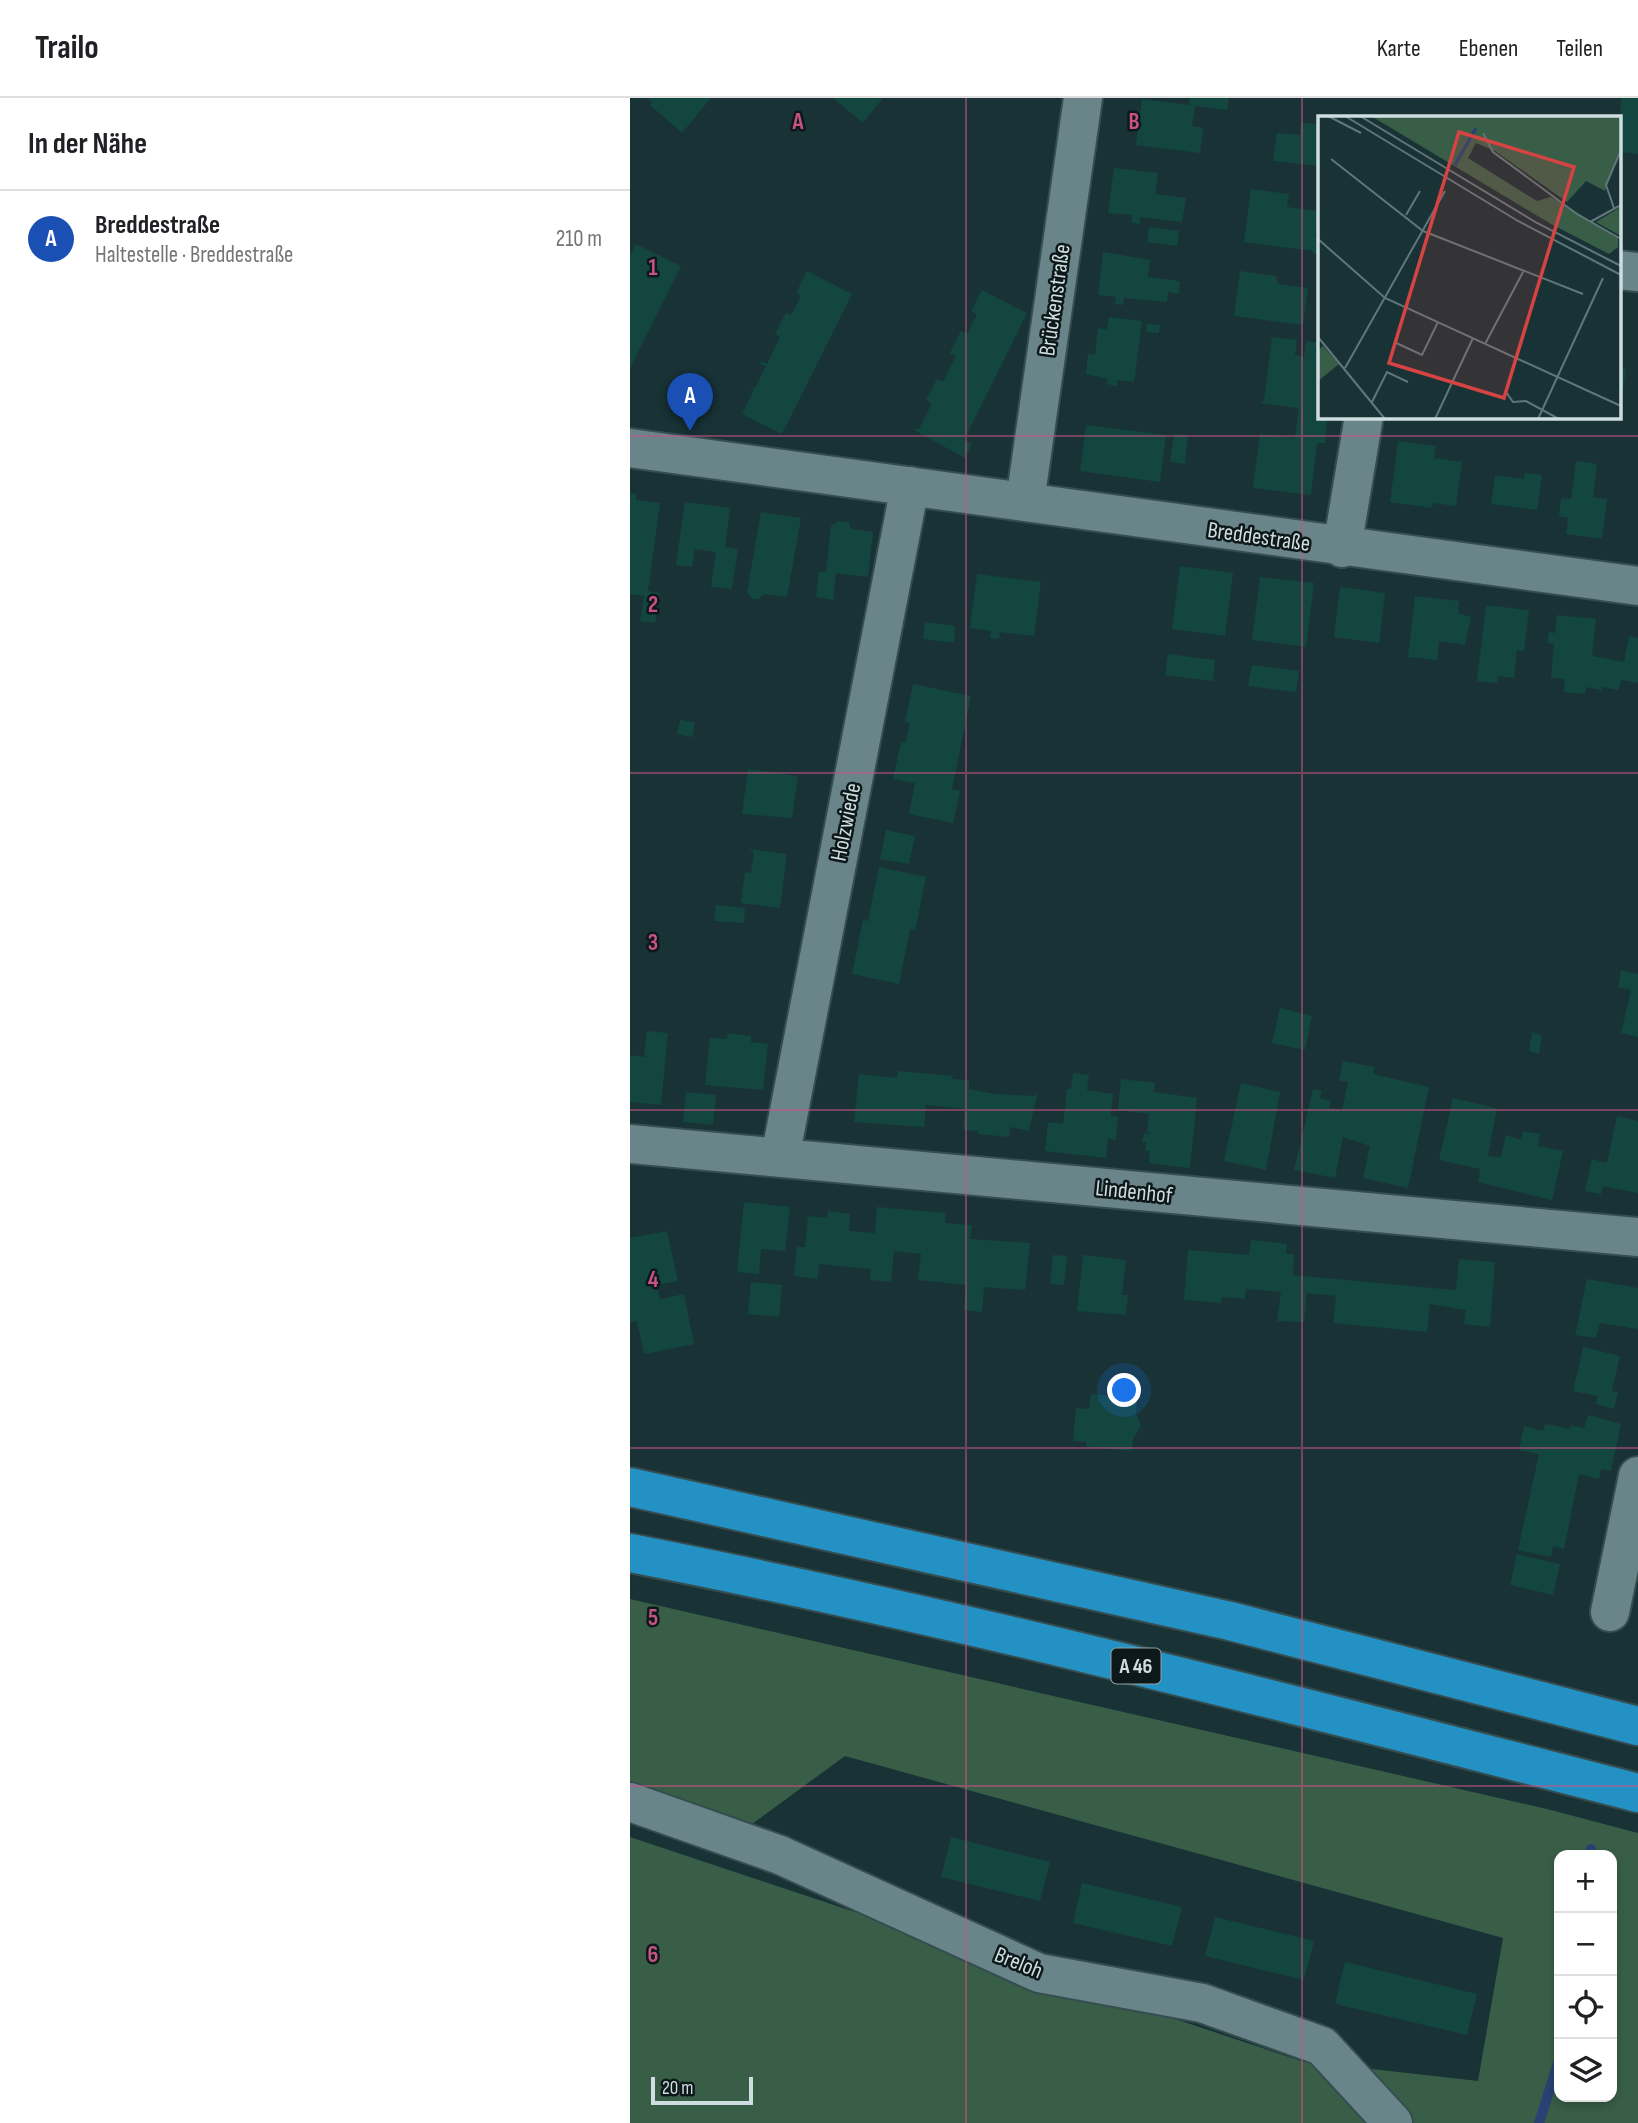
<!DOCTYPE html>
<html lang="de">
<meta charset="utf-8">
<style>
body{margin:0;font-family:"Sofia Sans Condensed",sans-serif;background:#f2f2f2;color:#202124}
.controls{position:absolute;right:21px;bottom:21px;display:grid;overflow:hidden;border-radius:14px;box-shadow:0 4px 10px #0003}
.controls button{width:63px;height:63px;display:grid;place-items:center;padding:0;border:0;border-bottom:2px solid #e0e0e0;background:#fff;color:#202124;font:35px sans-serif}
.scale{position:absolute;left:21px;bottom:18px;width:102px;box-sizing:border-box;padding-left:7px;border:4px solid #cedddf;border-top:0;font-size:19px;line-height:24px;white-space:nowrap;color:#cedddf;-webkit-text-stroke:5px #0d181a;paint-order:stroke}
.you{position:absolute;left:495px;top:1293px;width:24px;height:24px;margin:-18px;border:5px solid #fff;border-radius:50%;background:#1a73e8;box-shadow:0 0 0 10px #1a73e833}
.badge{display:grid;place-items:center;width:46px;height:46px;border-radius:50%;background:#7a602c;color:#fff;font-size:23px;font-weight:700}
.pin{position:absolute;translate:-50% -58px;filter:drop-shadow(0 2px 4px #0008)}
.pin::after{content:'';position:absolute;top:37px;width:24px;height:21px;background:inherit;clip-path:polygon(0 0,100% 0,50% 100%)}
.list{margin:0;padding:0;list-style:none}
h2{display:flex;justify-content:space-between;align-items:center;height:91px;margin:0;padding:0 28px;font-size:30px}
h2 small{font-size:23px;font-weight:400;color:#757577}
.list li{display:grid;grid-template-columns:46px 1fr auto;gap:21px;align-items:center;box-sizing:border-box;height:98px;padding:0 28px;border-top:2px solid #e0e0e0}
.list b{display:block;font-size:26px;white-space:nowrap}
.list p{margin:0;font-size:23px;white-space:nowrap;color:#757577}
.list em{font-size:23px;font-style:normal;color:#757577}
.icon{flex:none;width:38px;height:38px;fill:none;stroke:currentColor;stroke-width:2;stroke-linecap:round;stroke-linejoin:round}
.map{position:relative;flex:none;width:1008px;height:2025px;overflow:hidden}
header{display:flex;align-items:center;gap:42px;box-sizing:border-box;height:98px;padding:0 35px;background:#fff;border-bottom:2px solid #e0e0e0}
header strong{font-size:33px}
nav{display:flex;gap:38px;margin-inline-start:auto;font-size:24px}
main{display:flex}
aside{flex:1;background:#fff}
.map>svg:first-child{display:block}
.green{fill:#395e48;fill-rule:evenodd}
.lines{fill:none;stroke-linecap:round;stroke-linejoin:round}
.stream{stroke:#274273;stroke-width:10}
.building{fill:#144640}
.street-casing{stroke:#364d50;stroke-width:42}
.highway-casing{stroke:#364d50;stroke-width:42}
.street{stroke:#69858a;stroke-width:38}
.highway{stroke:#2491c5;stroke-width:38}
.grid{fill:none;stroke:#c65383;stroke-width:2;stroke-opacity:0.55}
.labels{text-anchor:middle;stroke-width:5;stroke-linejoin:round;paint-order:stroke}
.shield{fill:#0d181a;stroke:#94a2a4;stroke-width:2}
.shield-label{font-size:21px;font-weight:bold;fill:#cedddf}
.street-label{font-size:23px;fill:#cedddf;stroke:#0d181a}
.inset-river{fill:none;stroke:#274273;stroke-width:3.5}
.inset-road{fill:none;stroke:#61767a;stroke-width:2}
.view{fill:#d54343;fill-opacity:0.15;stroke:#d54343;stroke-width:3.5}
.inset-edge{fill:none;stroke:#cedddf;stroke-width:3.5}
.grid-label{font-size:23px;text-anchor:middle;font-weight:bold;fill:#c65383;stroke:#0d181a;stroke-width:5;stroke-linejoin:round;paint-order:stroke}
</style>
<header>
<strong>Trailo</strong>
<nav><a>Karte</a><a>Ebenen</a><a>Teilen</a></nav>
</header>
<main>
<aside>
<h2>In der Nähe<small></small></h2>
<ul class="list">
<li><span class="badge" style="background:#1a4fb4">A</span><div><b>Breddestraße</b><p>Haltestelle · Breddestraße</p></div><em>210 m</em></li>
</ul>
</aside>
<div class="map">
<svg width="1008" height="2025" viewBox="0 0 1008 2025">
<rect width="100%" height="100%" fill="#183236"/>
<path class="green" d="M0,1501L917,1711L1008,1735V2025H0V1739L671,1963L848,1983L873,1840L215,1658L111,1734L0,1695ZM929,1757H982V1999H929Z"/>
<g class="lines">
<path class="stream" d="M959,1757L961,1751
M909,2025L929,1962"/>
</g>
<path class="building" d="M17,0H81L52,35L20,7L22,4Z
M203,0H253L233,25Z
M560,0H599L597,12L565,8L562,28L573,30L570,55L506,47L512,1L559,7Z
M991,0H1008V56L989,54Z
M671,24L690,27V68L643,63L647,35L670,37Z
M484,70L528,75L525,96L556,100L552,124L510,119V126L502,125V117L478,115Z
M621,91L659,96L657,109L689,113L685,139L690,140V157L683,156V153L614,144Z
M519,129L549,133L547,148L517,144Z
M6,146L51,168L0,271V158Z
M473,154L520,162L518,179L550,183L549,196L538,194L537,204L494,200L493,207L485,206L486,199L468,197Z
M177,173L222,196L152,336L112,316L124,292L119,290H125L136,268L130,266L131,263L137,266L150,239L145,236L156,215L161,217L171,198L166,195Z
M610,173L646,178L648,186L678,190L673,227L604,218Z
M352,192L397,215L334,342L342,346L335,360L282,331H289L302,305L296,302L307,281L313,284L326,258L320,255L331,233L337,236L347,216L341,213Z
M479,219L512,223L504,284L487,282V288L477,286L478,281L456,276L458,256L465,257L468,230L477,232Z
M517,226L530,227L529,235L516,234Z
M642,239L667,242L665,257L674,259L676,243L690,245V318H698L695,345H687L681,397L623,390L630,336L665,340L669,310L629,305L634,303Z
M989,270L996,271L993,293H989Z
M456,327L536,337L530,384L450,373Z
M544,336L558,337L555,366L540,364Z
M768,343L806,348L804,360L832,364L826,408L803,405L802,410L760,404Z
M946,363L967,366L963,399L977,401L972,441L936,436L938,420L929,418L931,400L941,401Z
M895,375L912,377L907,412L861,406L865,377L894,381Z
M0,395L6,396V402L30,405L18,493L30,495L25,525L10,523L14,498L0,496Z
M55,404L100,410L95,449L108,451L102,491L81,489L86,454L65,451L62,469L46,467Z
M131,414L171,420L157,499L135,496L128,501H122L117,494Z
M209,423L219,424L221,431L243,434L238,479L206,475L203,502L186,499L189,473L196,474L201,428Z
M550,468L603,475L595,538L542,531Z
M347,476L411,484L404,538L370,534L369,541L360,540L361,533L340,530Z
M630,479L684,485L676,549L622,542Z
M710,489L755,495L749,545L704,539Z
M785,498L829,503L828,515L841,519L835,547L809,543L807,562L778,559Z
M856,507L899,512L894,553L887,552L884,580L868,578L867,585L847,583Z
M927,517L966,521L962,558L994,564L999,538L1008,540V585L992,582L988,592L972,589L971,592L956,589L955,596L934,594L935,581L921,580L924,546L917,545L919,534L925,535Z
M295,524L325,528L324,545L293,541Z
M538,556L585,562L583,583L535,577Z
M622,567L669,573L666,594L618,588Z
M283,586L341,598L322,691L330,693L323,725L279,716L285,685L263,681L271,644H276L280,625L275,624Z
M50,622L65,624L62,639L47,636Z
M118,671L168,678L162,720L112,716Z
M256,732L285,738L279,766L250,761Z
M118,751L157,756L150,810L111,805L115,774L121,775L124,754Z
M249,769L296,779L285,833L280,831L269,886L222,876L233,822L238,823Z
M86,807L115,810L114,825L84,823Z
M991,872L1008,876V939L991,935L1001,892L988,889Z
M650,910L682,918L675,952L642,945Z
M17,933L38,935L31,1007L0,1004V957L14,959Z
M902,934L912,937L909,956L899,953Z
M98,935L121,938V944L138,946L133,992L75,987L80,940L97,941Z
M713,963L745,969L743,976L799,989L778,1090L733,1080L740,1048L713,1039L705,1080L664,1072L683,991L692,993L690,1000L701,1003L699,1010L712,1012L718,984L709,983Z
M268,973L323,978L322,981L339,982V991L364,996L405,998L408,994L399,1033L380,1029L379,1039L348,1036V1033L333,1032L335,1011L296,1007L294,1029L224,1024L229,976L267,980Z
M443,975L459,977L457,992L483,996L481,1018L488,1019L486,1042L478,1041L476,1060L415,1053L418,1024L433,1026L437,991H441Z
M491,981L525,985L524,994L567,1000L560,1070L519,1065L520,1053L515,1052L516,1044H512L514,1035L522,1036L517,1033L519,1016L488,1012Z
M611,985L650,994L636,1072L594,1063Z
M56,994L86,997L83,1027L53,1024Z
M823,1000L867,1010L858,1058L871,1059L876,1037L891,1042L893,1033L910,1036L908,1048L933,1053L922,1102L848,1084L850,1071L809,1062Z
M987,1018L1008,1023V1095L973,1088L971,1096L955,1093L962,1061L977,1065Z
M114,1104L160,1109L155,1153L131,1151L129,1176L107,1174Z
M247,1109L316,1115L315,1125L342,1127L340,1141L400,1145L395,1192L354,1189L352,1214L334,1212L336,1187L288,1182L291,1156L264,1153L261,1184L240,1182L241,1171L189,1166L188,1181L164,1178L167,1149H175L178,1118L197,1120L198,1113L220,1116L219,1133L245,1135Z
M37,1133L48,1183L26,1187L30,1201L54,1196L64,1246L14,1256L7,1223L0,1224V1140Z
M621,1142L657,1146L656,1156H664L663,1177L802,1190L826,1192L829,1161L865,1164L860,1229L834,1226L836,1212L800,1206L797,1234L703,1225L706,1198L677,1195L674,1224L647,1223L651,1194L616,1191L615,1201L591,1199V1205L554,1202L558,1152L619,1157Z
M423,1157L437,1158L434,1187L420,1186Z
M453,1157L496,1162L492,1197H498L496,1217L447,1213Z
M957,1181L1008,1190V1231L970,1225L966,1240L945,1237Z
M121,1184L152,1187L149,1219L118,1216Z
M953,1249L990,1258L982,1293L988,1294L984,1311L966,1306L968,1298L943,1293Z
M461,1296L507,1300L506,1315L511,1328L503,1341L502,1353L456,1349V1344L443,1343L446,1310L459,1311Z
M958,1317L991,1326L981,1373L971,1371L969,1381L949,1376L934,1451L923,1448L921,1459L888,1452L909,1356L889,1352L894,1328L913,1333L915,1326L940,1331L941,1327L954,1330Z
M887,1456L930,1466L923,1497L880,1487Z
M321,1739L420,1764L410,1803L311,1779Z
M452,1785L552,1809L542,1848L443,1825Z
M585,1819L684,1843L674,1882L575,1858Z
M715,1864L847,1896L837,1937L705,1906Z"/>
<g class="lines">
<g class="street-casing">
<path id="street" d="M989,172L1008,174
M0,350L1008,488
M395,404L453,0
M712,450L734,318
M0,1046L1008,1139
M150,1060L280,388
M980,1514L1008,1378
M0,1704L150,1757L409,1875L572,1905L692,1948L763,2025"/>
</g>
<g class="highway-casing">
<path id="highway" d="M0,1389L600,1523L1008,1628
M0,1455C339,1521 673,1609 1008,1695"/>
</g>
<use href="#street" class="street"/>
<use href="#highway" class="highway"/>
</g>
<path class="grid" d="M336,0V2025M672,0V2025M0,338H1008M0,675H1008M0,1012H1008M0,1350H1008M0,1688H1008"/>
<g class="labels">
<rect class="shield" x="481.5" y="1550.5" width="49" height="35" rx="5"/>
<g class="shield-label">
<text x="506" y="1575">A 46</text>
</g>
<g class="street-label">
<text transform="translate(424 202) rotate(-82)" y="8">Brückenstraße</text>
<text transform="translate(629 438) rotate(8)" y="8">Breddestraße</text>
<text transform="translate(215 724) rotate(-79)" y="8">Holzwiede</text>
<text transform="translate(504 1093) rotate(6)" y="8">Lindenhof</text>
<text transform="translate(389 1864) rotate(22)" y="8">Breloh</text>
</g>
</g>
<g transform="translate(688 18)">
<rect width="303" height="303" fill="#183236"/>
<path d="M53,0H303V31L287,75L268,65L249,86L177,35L158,27L150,42L219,85L233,81L300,121V131L291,138L233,108ZM303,91V120L278,106ZM5,230L21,248L0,265V234Z" fill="#395e48"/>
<path class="inset-river" d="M137,49L158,12"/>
<path class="inset-road" d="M10,0L43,17M27,0L200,105L303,159M42,0L219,107L303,150M165,17L175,36L259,98L303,123M13,43L105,115L265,178M296,92L288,69L303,34M88,99L102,75M272,106L303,89M0,123L67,182L303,290M0,221L67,303M76,226L104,239L120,206M167,228L205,156M27,252L127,75M188,276L195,286L208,285L241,303M54,286L69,256L90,266M117,303L155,222M220,303L285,162"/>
<path class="view" d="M141,16L256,51L186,282L71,247Z"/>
<rect width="303" height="303" class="inset-edge"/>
</g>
<g class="grid-label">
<text x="168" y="31">A</text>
<text x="504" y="31">B</text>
<text x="23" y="177">1</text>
<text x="23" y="514">2</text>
<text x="23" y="852">3</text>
<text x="23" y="1189">4</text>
<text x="23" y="1527">5</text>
<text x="23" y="1864">6</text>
</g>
</svg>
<div class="controls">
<button>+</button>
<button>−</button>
<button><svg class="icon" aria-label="locate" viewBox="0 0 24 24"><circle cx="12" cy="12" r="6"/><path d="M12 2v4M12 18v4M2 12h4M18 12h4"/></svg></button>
<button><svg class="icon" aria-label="layers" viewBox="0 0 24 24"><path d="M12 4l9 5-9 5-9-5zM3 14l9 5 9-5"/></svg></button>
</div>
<div class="scale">20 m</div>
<div class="you"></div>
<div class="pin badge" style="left:60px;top:333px;background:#1a4fb4">A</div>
</div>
</main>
